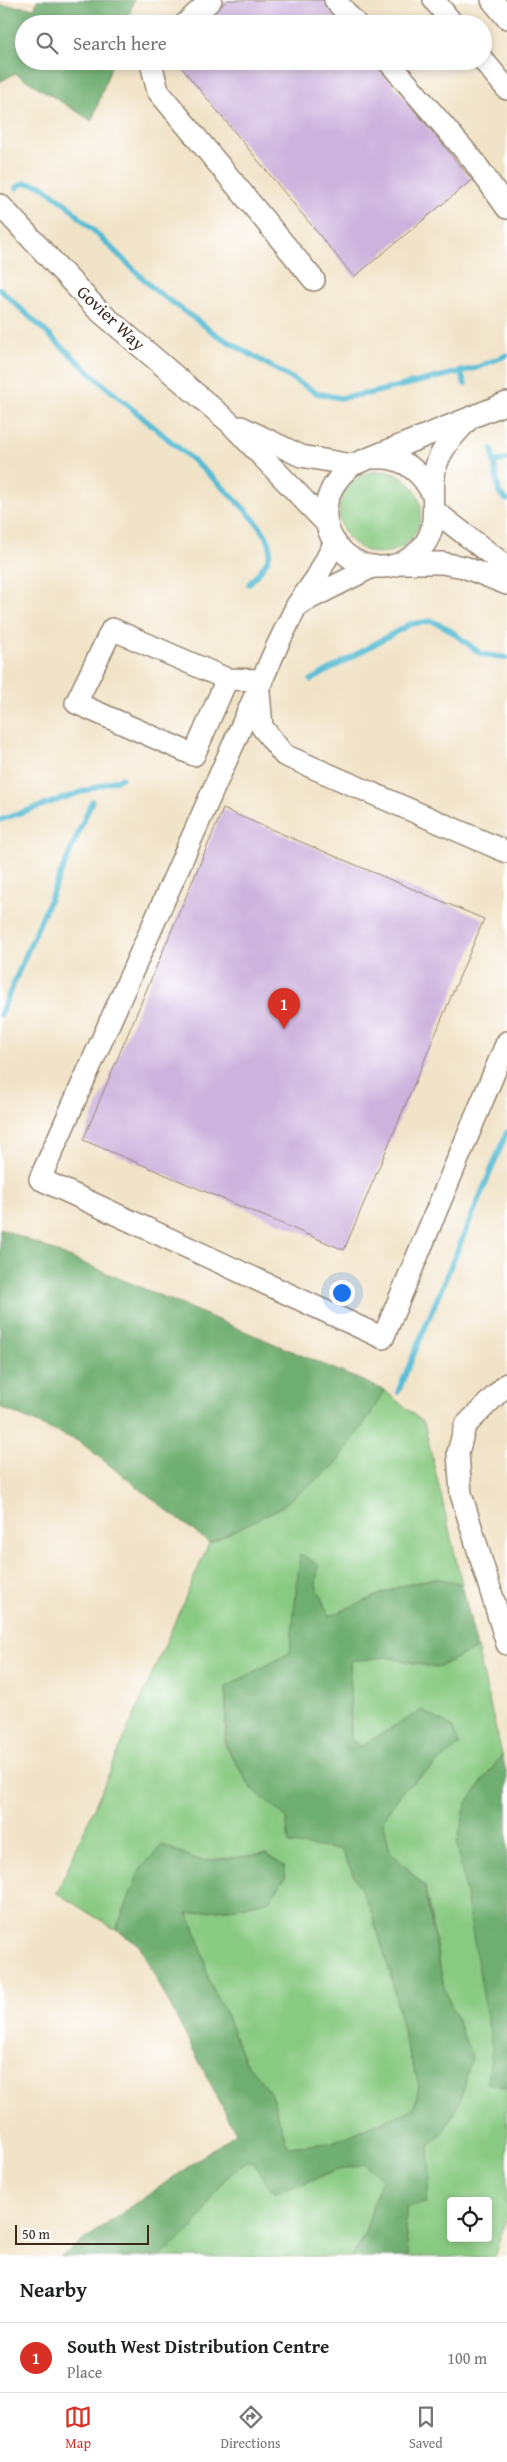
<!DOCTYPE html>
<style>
body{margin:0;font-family:"Gentium Book Plus",serif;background:#f2f2f2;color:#202124}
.controls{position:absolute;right:15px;bottom:15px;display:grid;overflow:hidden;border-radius:5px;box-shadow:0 2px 8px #0003}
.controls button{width:45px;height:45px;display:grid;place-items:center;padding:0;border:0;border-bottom:1px solid #e0e0e0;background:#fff;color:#202124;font:25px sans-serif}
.scale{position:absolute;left:15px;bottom:12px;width:134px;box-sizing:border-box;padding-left:5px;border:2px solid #3b2a1e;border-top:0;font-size:14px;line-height:18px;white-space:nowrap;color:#3b2a1e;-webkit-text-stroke:4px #fff;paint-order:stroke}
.you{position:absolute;left:341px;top:1292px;width:18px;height:18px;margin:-12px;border:4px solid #fff;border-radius:50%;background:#1a73e8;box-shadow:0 0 0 8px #1a73e833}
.badge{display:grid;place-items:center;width:32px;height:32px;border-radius:50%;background:#d93025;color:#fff;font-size:16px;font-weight:700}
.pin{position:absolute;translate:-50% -41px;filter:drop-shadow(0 1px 2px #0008)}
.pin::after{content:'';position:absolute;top:26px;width:18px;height:15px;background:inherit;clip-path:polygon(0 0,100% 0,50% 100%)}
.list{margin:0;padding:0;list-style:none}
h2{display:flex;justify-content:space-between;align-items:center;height:65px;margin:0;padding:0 20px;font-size:21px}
h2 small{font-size:16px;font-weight:400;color:#757577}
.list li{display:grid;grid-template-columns:32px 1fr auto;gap:15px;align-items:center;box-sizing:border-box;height:70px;padding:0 20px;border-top:1px solid #e0e0e0}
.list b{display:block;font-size:19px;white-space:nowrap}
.list p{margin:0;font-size:16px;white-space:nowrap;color:#757577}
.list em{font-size:16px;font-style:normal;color:#757577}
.icon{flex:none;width:28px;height:28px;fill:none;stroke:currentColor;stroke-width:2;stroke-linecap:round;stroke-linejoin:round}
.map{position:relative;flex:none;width:507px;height:2257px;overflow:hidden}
.search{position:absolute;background:#fff;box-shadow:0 2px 8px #0003;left:15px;right:15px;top:15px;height:55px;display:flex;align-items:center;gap:12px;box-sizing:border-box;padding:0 18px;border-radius:28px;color:#757577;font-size:19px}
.sheet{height:135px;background:#fff}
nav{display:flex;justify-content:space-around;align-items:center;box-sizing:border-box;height:70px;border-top:1px solid #e0e0e0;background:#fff;font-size:14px;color:#757577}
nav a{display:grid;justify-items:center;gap:2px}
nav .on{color:#d93025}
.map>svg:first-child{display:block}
.green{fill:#89ca82;stroke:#627a50;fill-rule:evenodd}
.forest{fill:#6eae70;stroke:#546c47}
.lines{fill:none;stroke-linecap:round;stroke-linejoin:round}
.stream{stroke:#56bcd4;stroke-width:5.5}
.building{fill:#ccb2dd}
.minor-casing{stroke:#968672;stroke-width:24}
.minor{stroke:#fff;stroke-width:21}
.labels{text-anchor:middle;stroke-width:5;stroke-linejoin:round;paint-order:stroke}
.street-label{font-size:18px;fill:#3b2a1e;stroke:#fff}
</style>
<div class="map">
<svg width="507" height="2257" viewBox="0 0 507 2257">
<rect width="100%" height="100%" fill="#fff"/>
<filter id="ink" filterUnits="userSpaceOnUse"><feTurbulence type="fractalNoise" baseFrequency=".02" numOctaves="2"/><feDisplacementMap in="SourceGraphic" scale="10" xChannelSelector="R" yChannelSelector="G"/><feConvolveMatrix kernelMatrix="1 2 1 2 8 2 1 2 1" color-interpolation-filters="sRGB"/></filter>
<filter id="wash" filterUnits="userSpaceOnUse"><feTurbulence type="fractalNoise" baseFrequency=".0096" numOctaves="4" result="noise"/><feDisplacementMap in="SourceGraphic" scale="20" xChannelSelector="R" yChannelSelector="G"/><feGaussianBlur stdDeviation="1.12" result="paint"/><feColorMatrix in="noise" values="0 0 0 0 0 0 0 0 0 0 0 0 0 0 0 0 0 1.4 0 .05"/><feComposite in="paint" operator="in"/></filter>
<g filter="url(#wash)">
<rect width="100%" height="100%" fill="#f1e3c7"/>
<path class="green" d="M339 512a41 41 0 1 1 82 0a41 41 0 1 1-82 0Z
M384,1390L424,1423L462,1584L435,1578L398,1587L329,1616L316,1586L318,1564L300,1554L290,1653L226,1687L225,1745L251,1788L330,1849H341L370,1908L390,1971L405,2040L419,2085L414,2109L330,2143L288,2147L270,2092L244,2060L228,2019L209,1981L201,1946L188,1913L236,1908L270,1900L267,1854L202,1861L162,1845L140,1870L116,1930L57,1893L209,1543L278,1509L335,1465L370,1415Z
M477,1648L502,1755L466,1804L492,2047L488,2083L507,2088V2216L494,2257H409L405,2229L406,2207L430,2179L429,2144L443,2132L472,2057L444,1988L425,1886L390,1851L383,1820L403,1790L433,1767L394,1726L360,1747L351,1739L350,1660L388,1657L436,1668ZM451,2201H488V2238H451Z
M247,2160L254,2162L263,2178L276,2193L338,2170L365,2164L381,2178L365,2233L352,2257H160L192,2229L224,2180Z"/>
<path class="forest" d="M37,0H134L126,24H24V61H113L92,121L15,73L0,82V5L35,8Z
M0,1228L384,1390L370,1415L335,1465L278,1509L209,1543L80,1442L0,1407Z
M300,1554L318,1564L316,1586L329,1616L398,1587L435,1578L462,1584L477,1648L436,1668L388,1657L350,1661L351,1739L360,1747L422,1710L452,1727L460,1745L403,1790L383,1820L390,1851L424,1886L444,1988L472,2057L460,2101L443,2133L429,2145L430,2179L426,2203L406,2207L405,2229L409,2257H352L365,2233L381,2178L365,2164L338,2170L276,2193L263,2178L254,2162L247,2160L224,2180L192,2229L160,2257H60L236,2133L139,1945L116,1930L140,1870L162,1845L202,1861L267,1854L285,1867V1878L270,1900L236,1908L188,1913L201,1946L209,1981L228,2019L244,2060L270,2092L288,2147L330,2143L414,2109L419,2085L405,2040L390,1971L370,1908L341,1849L289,1844L286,1817L251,1788L226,1745V1687L290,1653Z
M502,1755L507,1775V2088L488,2083L492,2047L457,1843L466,1804Z"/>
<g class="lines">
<path class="stream" d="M16,188L24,183L41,185L66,204L155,290L217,335L317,393L340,398L371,393L476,368L507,355
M0,289C34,321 68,353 103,384C134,412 265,513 270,546C272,561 257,574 249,584
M460,371L465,384
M492,449L499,493L507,500
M496,462L507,459
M311,680L410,624L432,621L447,628L481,654L507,658
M0,820L122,778
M0,1015L92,801
M398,1392L507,1132"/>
</g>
<g id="blocks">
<path class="building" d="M228,0H323L343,24H199Z
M176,61H374L472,180L354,277Z
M223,809L484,919L344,1250L83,1140Z"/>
</g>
</g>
<g filter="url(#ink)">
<use href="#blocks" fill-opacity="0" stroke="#968672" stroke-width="1"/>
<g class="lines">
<g class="minor-casing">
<path id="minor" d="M335,0L356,24
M434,0L453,24
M492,0L507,18
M185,24L211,0
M483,60L507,89
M154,61L152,67L158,91L314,280
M388,61L473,160L507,208
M0,205L98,310L229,422L327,524
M471,417C456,433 440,448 435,470C429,501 444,532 414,555C361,597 285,520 352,465L507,403
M241,427L301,456L352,465
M374,458C402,455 421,471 433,495
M436,512L507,567
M335,542L317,577L297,605L278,644L40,1179L383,1338L507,1042
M400,563H442L464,567L507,584
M301,603L374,566
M227,679L194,755L76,703L112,629L227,679L263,680
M259,692L262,727L284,755L507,852
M507,1384L465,1426L458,1453L461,1494L507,1644"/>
</g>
<use href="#minor" class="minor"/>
</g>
</g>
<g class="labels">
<g class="street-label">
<text transform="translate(111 318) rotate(43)" y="6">Govier Way</text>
</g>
</g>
</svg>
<div class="controls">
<button><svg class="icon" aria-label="locate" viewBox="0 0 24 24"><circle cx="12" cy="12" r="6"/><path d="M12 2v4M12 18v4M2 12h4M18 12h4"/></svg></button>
</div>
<div class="scale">50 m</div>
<div class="you"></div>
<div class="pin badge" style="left:284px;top:1029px">1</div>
<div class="search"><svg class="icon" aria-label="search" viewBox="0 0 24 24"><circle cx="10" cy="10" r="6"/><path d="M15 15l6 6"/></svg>Search here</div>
</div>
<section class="sheet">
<h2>Nearby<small></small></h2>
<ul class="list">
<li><span class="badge">1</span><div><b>South West Distribution Centre</b><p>Place</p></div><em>100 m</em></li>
</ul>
</section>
<nav>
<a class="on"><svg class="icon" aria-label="map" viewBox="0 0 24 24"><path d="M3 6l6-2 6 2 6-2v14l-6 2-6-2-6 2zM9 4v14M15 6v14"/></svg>Map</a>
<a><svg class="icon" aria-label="directions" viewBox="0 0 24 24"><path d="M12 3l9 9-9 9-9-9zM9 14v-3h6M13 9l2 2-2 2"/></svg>Directions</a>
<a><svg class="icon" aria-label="saved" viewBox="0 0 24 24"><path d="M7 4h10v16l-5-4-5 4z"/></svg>Saved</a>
</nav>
